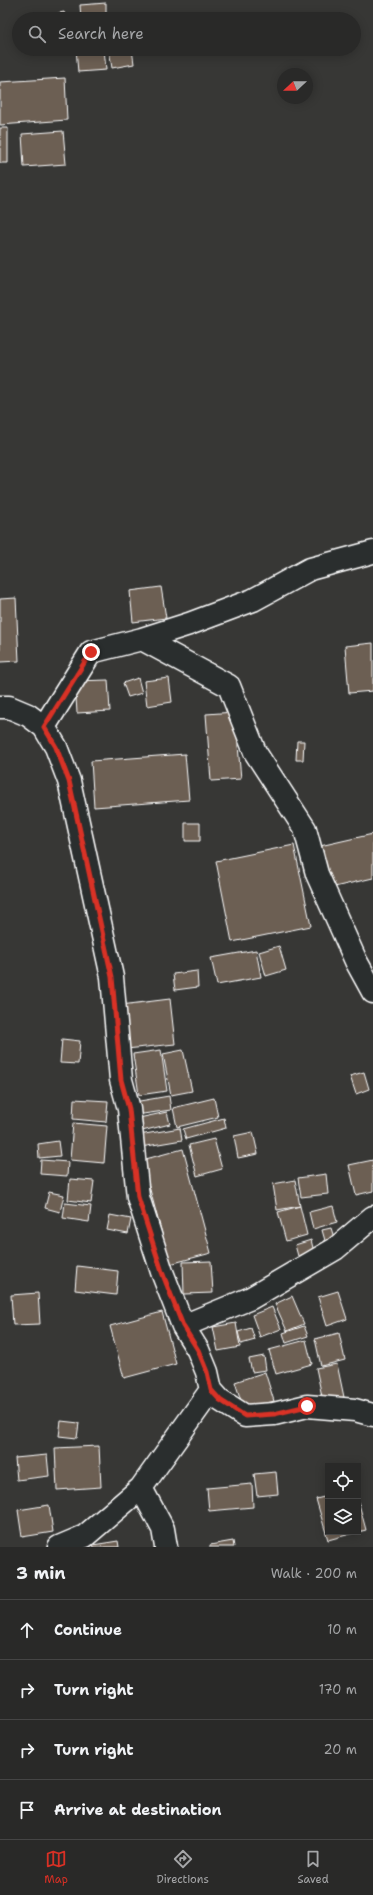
<!DOCTYPE html>
<meta charset="utf-8">
<style>
body{margin:0;font-family:"Shantell Sans",sans-serif;background:#353534;color:#f1f3f6}
.controls{position:absolute;right:12px;bottom:12px;display:grid;overflow:hidden;border-radius:0px;box-shadow:0 2px 10px #0003}
.controls button{width:36px;height:36px;display:grid;place-items:center;padding:0;border:0;border-bottom:1px solid #454545;background:#292928;color:#f1f3f6;font:20px sans-serif}
.compass{position:absolute;left:277px;top:68px;width:36px;height:36px;border-radius:50%;background:#292928;box-shadow:0 2px 10px #0003;rotate:248deg}
.stop{position:absolute;width:12px;height:12px;margin:-9px;border:3px solid #d93025;border-radius:50%;background:#fff}
.stop.end{background:#d93025;border-color:#fff;box-shadow:0 1px 4px #0008}
.list{margin:0;padding:0;list-style:none}
h2{display:flex;justify-content:space-between;align-items:center;height:52px;margin:0;padding:0 16px;font-size:17px}
h2 small{font-size:13px;font-weight:400;color:#a5a6a8}
.list li{display:grid;grid-template-columns:26px 1fr auto;gap:12px;align-items:center;box-sizing:border-box;height:60px;padding:0 16px;border-top:1px solid #454545}
.list b{display:block;font-size:15px;white-space:nowrap}
.list em{font-size:13px;font-style:normal;color:#a5a6a8}
.icon{flex:none;width:22px;height:22px;fill:none;stroke:currentColor;stroke-width:2;stroke-linecap:round;stroke-linejoin:round}
.map{position:relative;flex:none;width:373px;height:1547px;overflow:hidden}
.search{position:absolute;background:#292928;box-shadow:0 2px 10px #0003;left:12px;right:12px;top:12px;height:44px;display:flex;align-items:center;gap:10px;box-sizing:border-box;padding:0 14px;border-radius:22px;color:#a5a6a8;font-size:15px}
.sheet{height:292px;background:#292928}
nav{display:flex;justify-content:space-around;align-items:center;box-sizing:border-box;height:56px;border-top:1px solid #454545;background:#292928;font-size:11px;color:#a5a6a8}
nav a{display:grid;justify-items:center;gap:2px}
nav .on{color:#d93025}
.map>svg:first-child{display:block}
.building{fill:#6c5e53;stroke:#fff}
.lines{fill:none;stroke-linecap:round;stroke-linejoin:round}
.minor-casing{stroke:#fff;stroke-width:25}
.minor{stroke:#2a2d2e;stroke-width:22}
.route{stroke:#d93025;stroke-width:5}
</style>
<div class="map">
<svg width="373" height="1547" viewBox="0 0 373 1547">
<rect width="100%" height="100%" fill="#373735"/>
<filter id="ink" filterUnits="userSpaceOnUse"><feTurbulence type="fractalNoise" baseFrequency=".025" numOctaves="2"/><feDisplacementMap in="SourceGraphic" scale="8" xChannelSelector="R" yChannelSelector="G"/><feConvolveMatrix kernelMatrix="1 2 1 2 8 2 1 2 1" color-interpolation-filters="sRGB"/></filter>
<g filter="url(#ink)">
<path class="building" d="M106,3V19H81L80,5Z
M64,12L66,19H42V17Z
M76,49H104L106,70L78,72Z
M109,49H132L134,64L112,68Z
M65,78L67,120L0,125V82Z
M0,128H8V163H0Z
M63,131L66,164L24,167L22,134Z
M161,587L166,618L133,622L130,591Z
M16,598L19,661L0,662V599Z
M373,643V691L349,693L345,646Z
M138,678L142,693L128,697L123,683Z
M169,678L172,702L147,706L144,681Z
M108,680L110,711L77,713L75,681Z
M235,712L241,779L211,781L206,714Z
M297,741H304L303,760H296Z
M185,754L189,800L94,807L91,761Z
M185,823H200V841H185Z
M373,834V878L330,888L320,846Z
M294,845L311,926L232,942L216,861Z
M279,946L286,970L266,976L259,952Z
M256,950L261,977L217,985L211,958Z
M197,971L198,987L175,990L173,974Z
M170,999L175,1044L126,1049L121,1005Z
M62,1039L80,1041L78,1064L60,1063Z
M161,1050L167,1091L139,1095L133,1054Z
M183,1050L192,1091L171,1095L163,1054Z
M364,1072L369,1089L356,1094L350,1076Z
M169,1096L171,1110L136,1115L134,1102Z
M214,1098L218,1117L177,1127L173,1108Z
M74,1099L108,1101L106,1122L73,1119Z
M167,1112L170,1124L142,1131L139,1118Z
M224,1118L226,1128L186,1139L183,1129Z
M73,1123L107,1126L104,1163L70,1160Z
M180,1128L182,1140L141,1147L139,1135Z
M253,1132L258,1154L238,1158L234,1136Z
M214,1139L222,1169L197,1176L189,1145Z
M58,1141L60,1156L39,1158L38,1144Z
M183,1149L211,1253L170,1264L142,1160Z
M41,1160L68,1162L67,1176L40,1174Z
M373,1160V1191L356,1195L349,1165Z
M326,1174L328,1194L301,1197L298,1178Z
M70,1179L94,1181L91,1203L68,1200Z
M295,1180L300,1206L277,1210L273,1184Z
M49,1192L64,1195L60,1212L45,1208Z
M65,1203L91,1206L89,1222L63,1218Z
M300,1206L307,1235L286,1241L278,1212Z
M333,1206L337,1222L313,1229L309,1212Z
M110,1215L131,1219L128,1234L107,1230Z
M331,1228L335,1241L326,1244L322,1230Z
M311,1240L314,1252L298,1256L295,1245Z
M211,1261L213,1293L184,1294L183,1262Z
M77,1266L118,1271L116,1295L75,1290Z
M338,1291L347,1319L327,1326L318,1297Z
M38,1293L40,1324L13,1325L11,1295Z
M292,1296L304,1324L287,1331L275,1304Z
M272,1307L281,1329L260,1337L252,1315Z
M162,1312L176,1364L124,1378L110,1326Z
M236,1323L240,1347L218,1351L213,1327Z
M304,1326L308,1336L286,1343L283,1333Z
M251,1328L255,1340L241,1344L238,1332Z
M339,1333L345,1360L321,1366L315,1339Z
M306,1340L312,1364L276,1374L269,1350Z
M264,1356L266,1370L252,1372L249,1359Z
M337,1364L345,1402L324,1406L316,1368Z
M265,1372L274,1401L244,1410L235,1382Z
M61,1421L79,1423L77,1438L59,1436Z
M99,1446L101,1487L57,1490L55,1448Z
M47,1455L49,1476L17,1480L15,1458Z
M276,1472L278,1494L257,1496L254,1474Z
M252,1484L253,1507L209,1511L207,1488Z
M328,1496V1532H358L328,1540L316,1499Z
M358,1500L366,1530L358,1532Z
M49,1505L53,1532L22,1537L18,1510Z
M118,1541L119,1547H94L93,1545Z
M233,1541L234,1547H210V1545Z"/>
<g class="lines">
<g class="minor-casing">
<path id="minor" d="M142,639L189,624L253,600L310,569L373,552
M0,707H9L28,715L44,727L56,747L69,781L112,977L121,1080L129,1109L138,1197L162,1272L183,1326L198,1350L207,1372L211,1390L220,1400L245,1416L274,1414L307,1406L355,1410L373,1415
M44,727L91,652L142,639L229,686L255,752L305,829L317,874L356,961L373,992
M183,1326L251,1298L335,1249L373,1217
M141,1488L163,1529L166,1547
M59,1547L85,1536L141,1488L211,1390"/>
</g>
<use href="#minor" class="minor"/>
</g>
</g>
<g class="lines" filter="url(#ink)">
<path class="route" d="M91,652L44,727L56,747L69,781L112,977L121,1080L129,1109L138,1197L162,1272L183,1326L198,1350L207,1372L211,1390L220,1400L245,1416L274,1414L307,1406"/>
</g>
</svg>
<div class="controls">
<button><svg class="icon" aria-label="locate" viewBox="0 0 24 24"><circle cx="12" cy="12" r="6"/><path d="M12 2v4M12 18v4M2 12h4M18 12h4"/></svg></button>
<button><svg class="icon" aria-label="layers" viewBox="0 0 24 24"><path d="M12 4l9 5-9 5-9-5zM3 14l9 5 9-5"/></svg></button>
</div>
<svg class="compass" viewBox="-18 -18 36 36"><path d="M0-13l5 13h-10z" fill="#e53935"/><path d="M0 13l5-13h-10z" fill="#a5a6a8"/></svg>
<div class="stop" style="left:307px;top:1406px"></div>
<div class="stop end" style="left:91px;top:652px"></div>
<div class="search"><svg class="icon" aria-label="search" viewBox="0 0 24 24"><circle cx="10" cy="10" r="6"/><path d="M15 15l6 6"/></svg>Search here</div>
</div>
<section class="sheet">
<h2>3 min<small>Walk · 200 m</small></h2>
<ul class="list">
<li><svg class="icon" aria-label="ahead" viewBox="0 0 24 24"><path d="M12 20V5M6 11l6-6 6 6"/></svg><div><b>Continue</b></div><em>10 m</em></li>
<li><svg class="icon" aria-label="right" viewBox="0 0 24 24"><path d="M7 20v-9h11M14 6l5 5-5 5"/></svg><div><b>Turn right</b></div><em>170 m</em></li>
<li><svg class="icon" aria-label="right" viewBox="0 0 24 24"><path d="M7 20v-9h11M14 6l5 5-5 5"/></svg><div><b>Turn right</b></div><em>20 m</em></li>
<li><svg class="icon" aria-label="arrive" viewBox="0 0 24 24"><path d="M6 21V4h12l-3 4 3 4H6"/></svg><div><b>Arrive at destination</b></div></li>
</ul>
</section>
<nav>
<a class="on"><svg class="icon" aria-label="map" viewBox="0 0 24 24"><path d="M3 6l6-2 6 2 6-2v14l-6 2-6-2-6 2zM9 4v14M15 6v14"/></svg>Map</a>
<a><svg class="icon" aria-label="directions" viewBox="0 0 24 24"><path d="M12 3l9 9-9 9-9-9zM9 14v-3h6M13 9l2 2-2 2"/></svg>Directions</a>
<a><svg class="icon" aria-label="saved" viewBox="0 0 24 24"><path d="M7 4h10v16l-5-4-5 4z"/></svg>Saved</a>
</nav>
